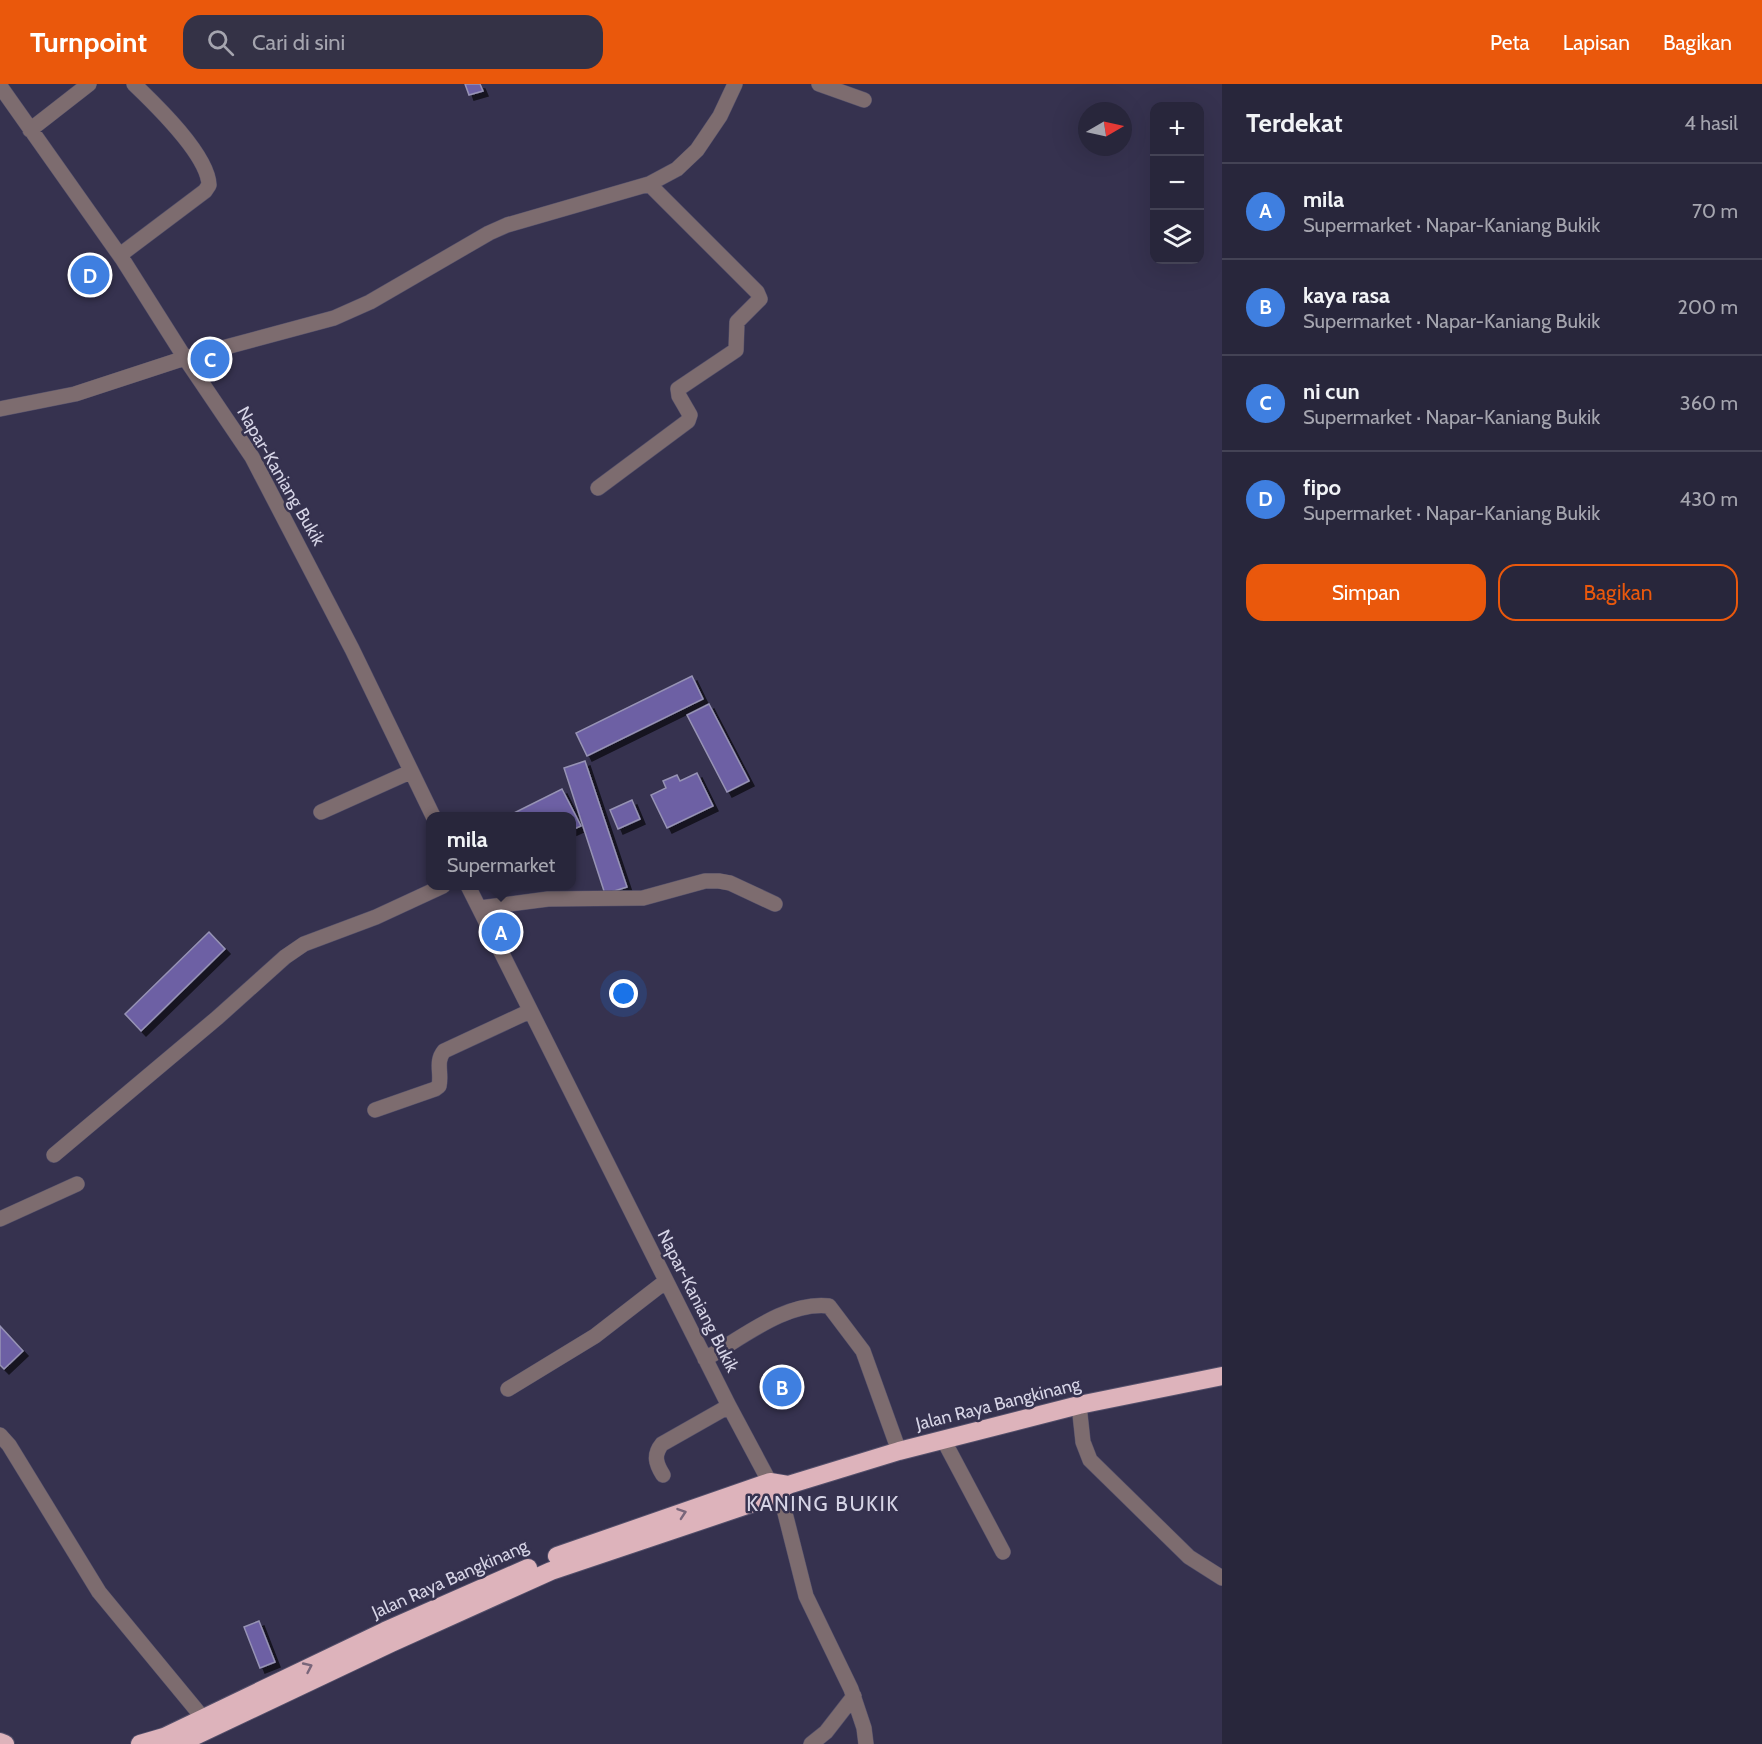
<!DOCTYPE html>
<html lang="id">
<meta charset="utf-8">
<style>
body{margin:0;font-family:Cabin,sans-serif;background:#343246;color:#f1f3f6}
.controls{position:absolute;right:18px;top:18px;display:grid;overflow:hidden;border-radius:12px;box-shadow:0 6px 24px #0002}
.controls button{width:54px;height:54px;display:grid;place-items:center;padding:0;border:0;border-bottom:2px solid #444355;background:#28263b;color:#f1f3f6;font:30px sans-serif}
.compass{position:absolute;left:1078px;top:18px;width:54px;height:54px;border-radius:50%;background:#28263b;box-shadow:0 6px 24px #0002;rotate:81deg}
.you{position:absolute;left:624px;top:910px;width:21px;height:21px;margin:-15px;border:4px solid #fff;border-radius:50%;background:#1a73e8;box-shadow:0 0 0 9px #1a73e833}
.badge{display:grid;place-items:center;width:39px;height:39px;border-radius:50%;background:#ea580c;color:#fff;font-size:20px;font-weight:700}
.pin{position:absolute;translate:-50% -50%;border:3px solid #fff;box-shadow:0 2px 6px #0006}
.popup{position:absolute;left:426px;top:728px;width:150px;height:78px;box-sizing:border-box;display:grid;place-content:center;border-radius:12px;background:#28263b;filter:drop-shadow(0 2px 4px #0005);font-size:20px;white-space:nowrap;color:#a5a5af}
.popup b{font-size:22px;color:#f1f3f6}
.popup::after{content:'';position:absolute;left:50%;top:100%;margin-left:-12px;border:12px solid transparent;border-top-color:#28263b}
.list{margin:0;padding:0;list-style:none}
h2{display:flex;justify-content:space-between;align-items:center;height:78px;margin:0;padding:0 24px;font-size:26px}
h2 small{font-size:20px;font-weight:400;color:#a5a5af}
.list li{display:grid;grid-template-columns:39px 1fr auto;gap:18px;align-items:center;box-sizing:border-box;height:96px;padding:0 24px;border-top:2px solid #444355}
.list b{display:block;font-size:22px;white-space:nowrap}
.list p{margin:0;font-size:20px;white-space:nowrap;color:#a5a5af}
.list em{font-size:20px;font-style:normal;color:#a5a5af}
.actions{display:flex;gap:12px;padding:18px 24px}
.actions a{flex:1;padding:14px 0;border:2px solid #ea580c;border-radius:18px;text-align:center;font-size:21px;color:#ea580c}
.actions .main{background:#ea580c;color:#fff}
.icon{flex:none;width:33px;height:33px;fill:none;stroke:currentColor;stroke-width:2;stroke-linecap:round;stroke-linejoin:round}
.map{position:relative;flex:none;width:1222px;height:1660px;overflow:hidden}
header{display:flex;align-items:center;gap:36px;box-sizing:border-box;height:84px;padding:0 30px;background:#ea580c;color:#fff}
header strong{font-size:28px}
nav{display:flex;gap:33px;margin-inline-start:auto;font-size:21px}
.search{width:420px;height:54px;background:#343246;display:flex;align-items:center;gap:15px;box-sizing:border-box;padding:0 21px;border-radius:18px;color:#a5a5af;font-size:22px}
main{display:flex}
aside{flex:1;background:#28263b}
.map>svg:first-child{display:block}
.building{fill:#6d61a4;stroke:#9793b5;stroke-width:1.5;filter:url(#shadow)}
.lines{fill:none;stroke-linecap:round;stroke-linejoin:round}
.minor-casing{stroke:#534f6a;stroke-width:16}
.highway-casing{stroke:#534f6a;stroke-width:20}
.minor{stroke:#7d6c6f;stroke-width:15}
.highway{stroke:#ddb3bb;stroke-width:18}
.oneway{stroke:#79667a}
.labels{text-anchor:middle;stroke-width:5;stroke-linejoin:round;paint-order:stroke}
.street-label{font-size:18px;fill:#d6d4e6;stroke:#36324f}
.quarter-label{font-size:21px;letter-spacing:1.5px;fill:#d6d4e6;stroke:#36324f}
</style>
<header>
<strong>Turnpoint</strong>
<div class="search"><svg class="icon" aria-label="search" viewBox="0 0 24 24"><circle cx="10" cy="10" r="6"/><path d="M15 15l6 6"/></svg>Cari di sini</div>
<nav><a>Peta</a><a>Lapisan</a><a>Bagikan</a></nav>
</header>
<main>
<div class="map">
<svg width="1222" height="1660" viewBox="0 0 1222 1660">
<defs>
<filter id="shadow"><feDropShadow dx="5" dy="5" stdDeviation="0" flood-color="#0009"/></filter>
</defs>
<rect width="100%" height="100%" fill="#36324f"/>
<path class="building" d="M465,0H480L483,7L469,11Z
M692,592L703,615L587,672L576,649Z
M709,620L749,697L727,708L687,631Z
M585,677L627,803L605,810L564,684Z
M697,689L713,722L667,744L651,711L666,704L663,697L677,691L680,697Z
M562,705L581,742L572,746V732H508Z
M632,716L640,735L618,745L610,726Z
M209,848L225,865L141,947L125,930Z
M0,1242L23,1267L4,1285L0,1281Z
M259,1537L275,1578L260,1584L244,1543Z"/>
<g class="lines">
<g class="minor-casing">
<path id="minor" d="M819,0L864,16
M0,2L123,176L185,274L252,373L352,565L433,732
M30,46L89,0
M120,171L205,107L209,101C208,71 156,21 134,0
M0,325L75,310L185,274L334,234L370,218L489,149L507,141L649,100L677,85L697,66L720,32L735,0
M598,404L688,337L690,331L679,312L678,305L736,266L737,238L760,215L757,208L649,100
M321,728L410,688
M468,802L729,1322L784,1425L806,1512L851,1605L864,1644L866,1660
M480,824L548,815L643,814L705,797H719L730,799L775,820
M375,1026L435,1005L439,1002C442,989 435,978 444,967L530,927
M54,1071L217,934L285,873L304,860L376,833L443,802
M0,1135L77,1100
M705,1275C742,1254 786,1217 829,1222L863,1267L899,1367
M508,1305L595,1252L666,1197
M1079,1321L1083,1358L1090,1376L1189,1473L1222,1494
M0,1351L9,1361L99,1508L203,1634
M944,1357L1003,1468
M663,1391C656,1380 653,1371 662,1360L729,1322
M811,1660L826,1648L854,1612"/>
</g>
<g class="highway-casing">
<path id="highway" d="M557,1472L770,1398L788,1401
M0,1658L5,1660
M140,1660L164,1653L385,1547L528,1484
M178,1660L391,1559L551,1487L777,1411L788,1401L899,1367L1079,1321L1222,1292"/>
</g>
<use href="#minor" class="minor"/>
<use href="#highway" class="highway"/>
</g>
<defs><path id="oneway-chevron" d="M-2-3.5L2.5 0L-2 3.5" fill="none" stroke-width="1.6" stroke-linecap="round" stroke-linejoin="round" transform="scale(1.5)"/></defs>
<g class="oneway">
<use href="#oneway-chevron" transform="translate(682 1429) rotate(-19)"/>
<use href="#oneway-chevron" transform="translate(308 1583) rotate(-25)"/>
</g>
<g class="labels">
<g class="street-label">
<text transform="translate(281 392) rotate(60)" y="6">Napar-Kaniang Bukik</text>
<text transform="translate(698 1217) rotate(63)" y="6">Napar-Kaniang Bukik</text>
<text transform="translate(998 1320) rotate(-14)" y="6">Jalan Raya Bangkinang</text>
<text transform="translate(450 1495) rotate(-24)" y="6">Jalan Raya Bangkinang</text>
</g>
<g class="quarter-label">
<text x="823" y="1427">KANING BUKIK</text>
</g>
</g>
</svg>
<div class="controls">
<button>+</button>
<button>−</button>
<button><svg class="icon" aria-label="layers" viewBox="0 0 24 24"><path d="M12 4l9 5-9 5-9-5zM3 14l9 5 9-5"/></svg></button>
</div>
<svg class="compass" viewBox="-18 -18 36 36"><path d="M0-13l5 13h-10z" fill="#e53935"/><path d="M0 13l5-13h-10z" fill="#a5a5af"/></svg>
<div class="you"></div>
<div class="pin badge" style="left:501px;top:848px;background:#3f7fe0">A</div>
<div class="popup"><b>mila</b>Supermarket</div>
<div class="pin badge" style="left:782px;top:1303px;background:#3f7fe0">B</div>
<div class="pin badge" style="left:210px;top:275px;background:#3f7fe0">C</div>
<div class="pin badge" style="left:90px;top:191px;background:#3f7fe0">D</div>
</div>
<aside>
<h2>Terdekat<small>4 hasil</small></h2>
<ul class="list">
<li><span class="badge" style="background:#3f7fe0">A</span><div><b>mila</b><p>Supermarket · Napar-Kaniang Bukik</p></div><em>70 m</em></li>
<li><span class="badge" style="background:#3f7fe0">B</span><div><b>kaya rasa</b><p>Supermarket · Napar-Kaniang Bukik</p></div><em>200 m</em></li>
<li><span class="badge" style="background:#3f7fe0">C</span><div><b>ni cun</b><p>Supermarket · Napar-Kaniang Bukik</p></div><em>360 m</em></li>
<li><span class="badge" style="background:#3f7fe0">D</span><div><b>fipo</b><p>Supermarket · Napar-Kaniang Bukik</p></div><em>430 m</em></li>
</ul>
<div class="actions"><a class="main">Simpan</a><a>Bagikan</a></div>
</aside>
</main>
